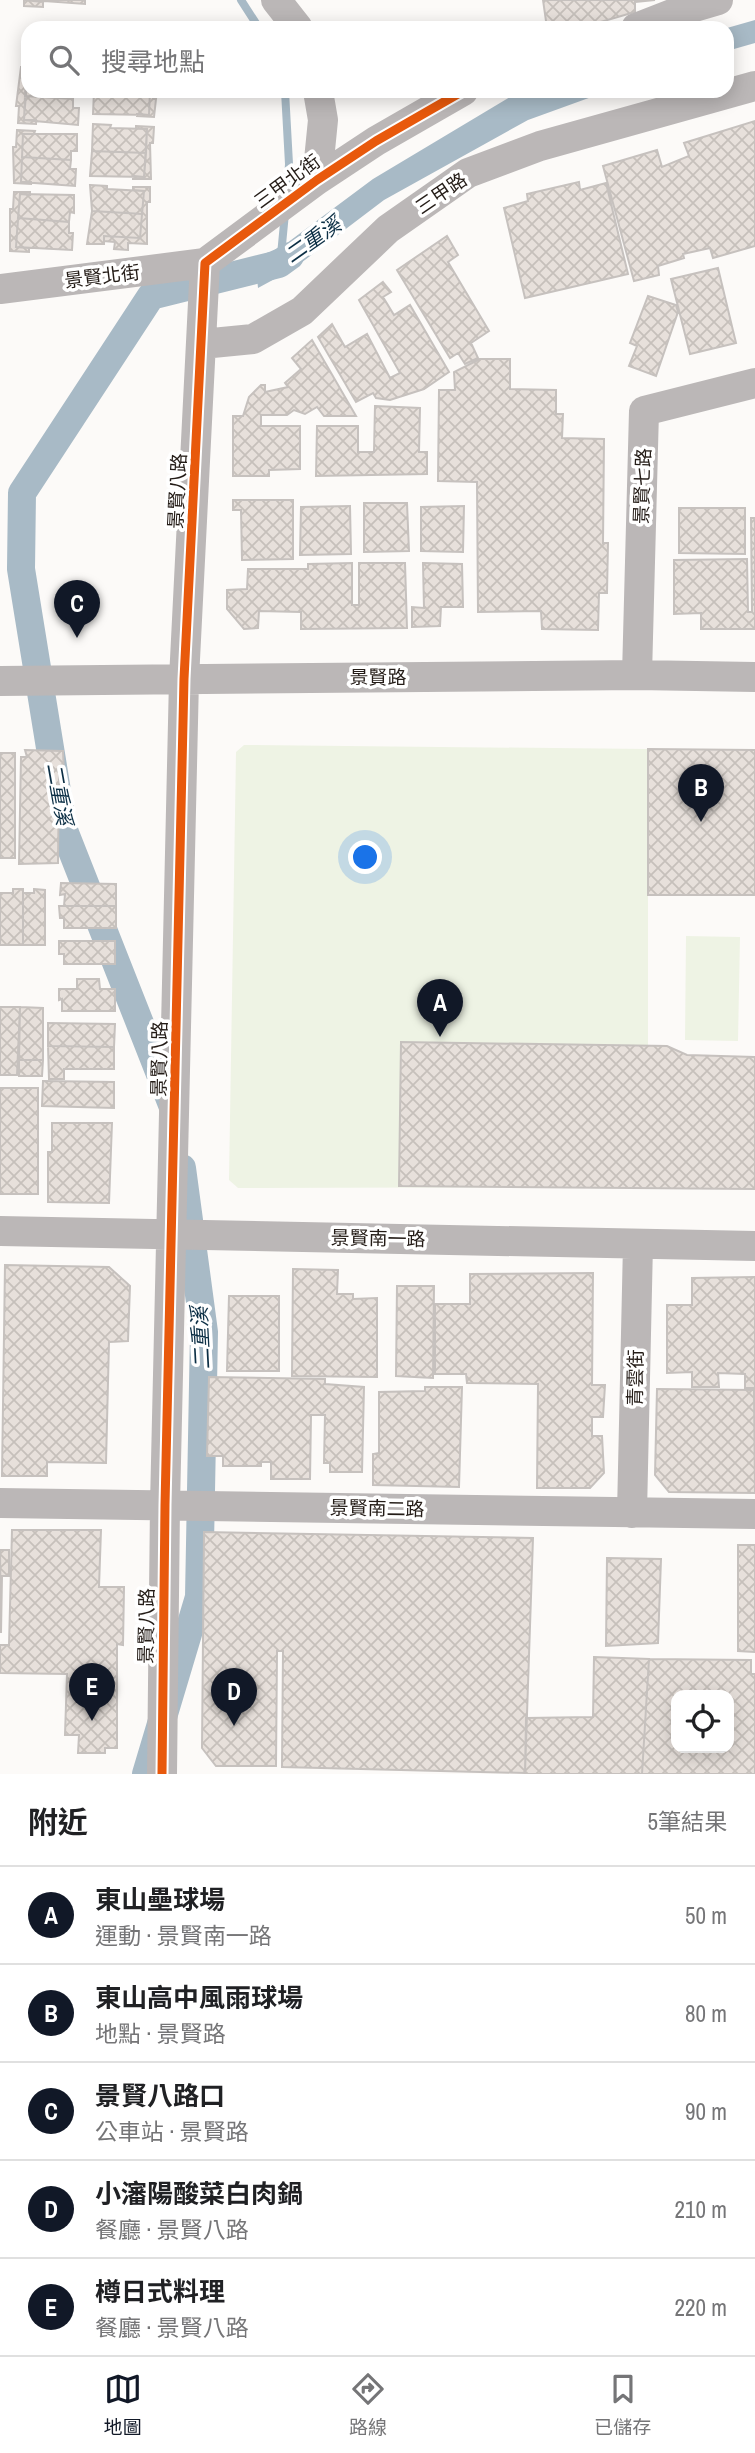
<!DOCTYPE html>
<html lang="zh-TW">
<meta charset="utf-8">
<style>
body{margin:0;font-family:"Archivo Narrow","Noto Sans TC",sans-serif;background:#f6f6f6;color:#202124}
.controls{position:absolute;right:21px;bottom:21px;display:grid;overflow:hidden;border-radius:14px;box-shadow:0 4px 18px #0003}
.controls button{width:63px;height:63px;display:grid;place-items:center;padding:0;border:0;border-bottom:2px solid #e0e0e0;background:#fff;color:#202124;font:35px sans-serif}
.you{position:absolute;left:366px;top:858px;width:24px;height:24px;margin:-18px;border:5px solid #fff;border-radius:50%;background:#1a73e8;box-shadow:0 0 0 10px #1a73e833}
.badge{display:grid;place-items:center;width:46px;height:46px;border-radius:50%;background:#111827;color:#fff;font-size:23px;font-weight:700}
.pin{position:absolute;translate:-50% -58px;filter:drop-shadow(0 2px 4px #0008)}
.pin::after{content:'';position:absolute;top:37px;width:24px;height:21px;background:inherit;clip-path:polygon(0 0,100% 0,50% 100%)}
.list{margin:0;padding:0;list-style:none}
h2{display:flex;justify-content:space-between;align-items:center;height:91px;margin:0;padding:0 28px;font-size:30px}
h2 small{font-size:23px;font-weight:400;color:#757577}
.list li{display:grid;grid-template-columns:46px 1fr auto;gap:21px;align-items:center;box-sizing:border-box;height:98px;padding:0 28px;border-top:2px solid #e0e0e0}
.list b{display:block;font-size:26px;white-space:nowrap}
.list p{margin:0;font-size:23px;white-space:nowrap;color:#757577}
.list em{font-size:23px;font-style:normal;color:#757577}
.icon{flex:none;width:38px;height:38px;fill:none;stroke:currentColor;stroke-width:2;stroke-linecap:round;stroke-linejoin:round}
.map{position:relative;flex:none;width:755px;height:1774px;overflow:hidden}
.search{position:absolute;background:#fff;box-shadow:0 4px 18px #0003;left:21px;right:21px;top:21px;height:77px;display:flex;align-items:center;gap:18px;box-sizing:border-box;padding:0 24px;border-radius:21px;color:#757577;font-size:26px}
.sheet{height:581px;background:#fff}
nav{display:flex;justify-content:space-around;align-items:center;box-sizing:border-box;height:98px;border-top:2px solid #e0e0e0;background:#fff;font-size:19px;color:#757577}
nav a{display:grid;justify-items:center;gap:4px}
nav .on{color:#111827}
.map>svg:first-child{display:block}
.green{fill:#eef3e4}
.water{fill:#a8bac6}
.lines{fill:none;stroke-linecap:round;stroke-linejoin:round}
.stream{stroke:#a8bac6;stroke-width:8}
.canal{stroke:#a8bac6;stroke-width:28}
.building{fill:url(#building-cross-hatch);stroke:#c6c1be;stroke-width:2;fill-rule:evenodd}
.minor{stroke:#bbb7b7;stroke-width:30}
.cycleway-casing{stroke:#fff;stroke-width:13}
.cycleway{stroke:#e8590c;stroke-width:9}
.labels{text-anchor:middle;stroke-width:7;stroke-linejoin:round;paint-order:stroke}
.street-label{font-size:19px;fill:#241c17;stroke:#fff}
.water-label{font-size:21px;font-style:italic;fill:#0c2f45;stroke:#fff}
</style>
<div class="map">
<svg width="755" height="1774" viewBox="0 0 755 1774">
<defs>
<pattern id="building-cross-hatch" width="8" height="8" patternUnits="userSpaceOnUse" patternTransform="scale(1.75)"><rect width="8" height="8" fill="#e7e0db"/><path d="M0 0l8 8M0 8l8-8" fill="none" stroke="#c6c0bb"/></pattern>
</defs>
<rect width="100%" height="100%" fill="#fcfaf8"/>
<path class="green" d="M244,745L648,749V1187L238,1188L229,1180L236,752Z
M686,936L740,937L738,1041L685,1040Z"/>
<path class="water" d="M755,20V43L727,51V28Z
M526,91H608L528,120L384,200L293,269L258,288L255,258L283,246L373,179L515,94Z"/>
<g class="lines">
<path class="stream" d="M241,0L259,28
M285,91L289,164L287,193
M281,255L285,213"/>
<path class="canal" d="M173,1107L63,828L21,569L22,493L151,296L279,264L290,256
M146,1774L199,1597L204,1332L182,1168"/>
</g>
<path class="building" d="M24,0L43,2V7L24,6Z
M30,0H85V4Z
M543,0H655L635,2V12L580,28H547Z
M21,67H28L24,120H36V124L18,123L19,106H16Z
M26,72L28,91H74L73,99L25,96Z
M94,91H150L149,115L93,114Z
M150,91H153V99H156L154,117L137,116V114L149,115Z
M25,96L73,99V108H79L78,125L24,120Z
M755,121V246L713,258L710,248L683,254L684,258L658,266L659,275L634,281L603,166L657,150L662,167L689,156L684,143Z
M93,124L111,125L110,128L147,129L146,153L92,151Z
M136,126L154,127L153,143H150L151,179H133V176L144,177L147,129H136Z
M17,130L35,131L34,134H23L21,182H31V184L14,183L13,147H16Z
M23,134H77V151H71V160L22,157Z
M92,151L146,153L144,177L90,176Z
M22,157L71,160L70,169H76L75,186L21,182Z
M579,182L580,190L606,183L628,274L525,298L504,208L528,201L527,194Z
M90,185L107,186V189L144,191L142,214L92,211Z
M133,187H150V202H147V244L128,243V250L114,249L115,242L104,241V236L140,238L144,191L133,190Z
M14,192H30V195L20,194L16,247L29,248V252L10,251V209H13Z
M20,194L74,195V213L70,212L69,222L18,218Z
M92,211L142,214L140,238L104,236V244H87Z
M18,218L69,222V233H73L72,250L16,247Z
M447,236L458,255L448,262L489,331L471,343L478,358L465,364L458,353L450,358L397,270Z
M718,268L736,343L690,354L671,279Z
M383,282L391,292L383,297L394,315L410,305L449,372L424,389L390,400L376,398L373,393L356,402L318,337L332,324L345,347L367,334L390,378L400,373L359,300Z
M648,296L676,305L678,312L656,376L629,366L637,346L630,343Z
M312,340L356,416H324L317,407L305,414L294,410L287,415H261V426H300V469L269,470V476H233V416H243L249,397L261,385H265V392L288,387L285,383L301,369L292,358Z
M480,359H510V389L556,390V414H563L562,438L604,439L603,543H608L607,593H599L598,630L542,629L541,611L478,612L477,482L438,481L439,390H455L454,372Z
M375,406L420,408L419,452H427V474L316,476L317,426H358V452H374Z
M233,500H293V559L242,560L241,510H233Z
M364,503H407L409,551L364,552Z
M350,506L351,554L300,555L301,507Z
M464,506L463,552L421,551V507Z
M679,508H745V554L679,553Z
M751,518H755V629H701V613L674,614V560L747,559L748,612H752Z
M352,563V605H359V563H405L407,628L301,629V612L259,611L258,628L244,629L227,609V590L247,589L248,569H308V564Z
M423,563L462,564L463,607H441L440,626L412,627V607L424,608Z
M648,749L755,750V895H648Z
M25,750L63,751L64,775H59L58,863L19,864L21,757H27Z
M0,753H15V858H0Z
M61,883L116,884V906H64L65,894L60,895Z
M13,889H23V945H0V893H13Z
M34,889L45,890V945H23V893H34Z
M59,906H116V928H64V918H60Z
M59,941H115V964H64V954H59Z
M77,979H99L100,989H115V1011H62V999L59,1000V989H77Z
M0,1007H20L17,1075H0Z
M20,1007L43,1008V1060H19Z
M48,1023L115,1024L114,1047L48,1046Z
M401,1042L667,1046L687,1055L755,1057V1189L399,1186Z
M48,1046L114,1047V1069H64V1079H49Z
M19,1060H43L42,1076H19Z
M43,1081L114,1082V1108L42,1106Z
M0,1088H38V1194H0Z
M52,1123H112L109,1203L48,1202V1152H52Z
M5,1265L109,1267L130,1286L128,1341L109,1342L106,1463L47,1462V1476H2Z
M293,1269L338,1270L337,1294H353V1299L377,1298V1377L292,1376Z
M593,1273L592,1385H605L603,1417H592V1436H602L604,1473L590,1488H537L538,1384L467,1383L466,1374H435V1304H470V1274Z
M755,1277V1388H745V1374L718,1373L719,1387H692V1372L667,1373V1305H692V1278Z
M397,1286H434L433,1378L396,1376Z
M229,1296H279V1371H227Z
M209,1377L325,1379V1384L364,1387L362,1472H330V1463H324L325,1415H311L310,1479H271V1462H261V1466H223V1456H207Z
M425,1387H462L459,1487L373,1485V1454L379,1453V1392L425,1391Z
M657,1389L754,1390L755,1493L669,1492L655,1475Z
M12,1530H101L99,1587H124L123,1645L117,1644V1748H105V1753H78L79,1735H65L67,1674L0,1673V1645H9Z
M204,1532L533,1538L525,1773L282,1767L283,1651H277L276,1766H216L202,1748Z
M738,1545H755V1652L738,1651Z
M0,1550H9V1576H2L1,1633Z
M607,1558L661,1559L658,1643L606,1646Z
M594,1657L649,1659L642,1774H525L526,1718L593,1717Z
M649,1659L751,1660V1674H755V1774H642ZM676,1695H729V1748H676Z"/>
<g class="lines">
<path class="minor" d="M276,0L298,28
M636,28L677,12L718,0
M317,180L323,120L318,91
M0,289L205,263
M202,344L253,339L302,311L388,229L468,173L540,146L755,86
M637,675L644,411L755,383
M0,681L637,675L755,677
M0,1231L755,1246
M0,1503L755,1514
M632,1513L638,1244
M162,1774L165,1505L184,679L205,263L317,180L376,141L463,91"/>
<g class="cycleway-casing">
<path id="cycleway" d="M162,1774L165,1505L184,679L205,263L317,180L376,141L463,91"/>
</g>
<use href="#cycleway" class="cycleway"/>
</g>
<g class="labels">
<g class="street-label">
<text transform="translate(287 181) rotate(-36)" y="7">三甲北街</text>
<text transform="translate(441 193) rotate(-34)" y="7">三甲路</text>
<text transform="translate(102 276) rotate(-7)" y="7">景賢北街</text>
<text transform="translate(642 486) rotate(-88)" y="7">景賢七路</text>
<text transform="translate(177 491) rotate(-87)" y="7">景賢八路</text>
<text x="378" y="684">景賢路</text>
<text transform="translate(159 1059) rotate(-89)" y="7">景賢八路</text>
<text transform="translate(378 1238) rotate(1)" y="7">景賢南一路</text>
<text transform="translate(635 1378) rotate(-89)" y="7">青雲街</text>
<text transform="translate(377 1508) rotate(1)" y="7">景賢南二路</text>
<text transform="translate(146 1626) rotate(-89)" y="7">景賢八路</text>
</g>
<g class="water-label">
<text transform="translate(313 240) rotate(-35)" y="7">二重溪</text>
<text transform="translate(59 794) rotate(80)" y="7">二重溪</text>
<text transform="translate(201 1338) rotate(-93)" y="7">二重溪</text>
</g>
</g>
</svg>
<div class="controls">
<button><svg class="icon" aria-label="locate" viewBox="0 0 24 24"><circle cx="12" cy="12" r="6"/><path d="M12 2v4M12 18v4M2 12h4M18 12h4"/></svg></button>
</div>
<div class="you"></div>
<div class="pin badge" style="left:440px;top:1037px">A</div>
<div class="pin badge" style="left:701px;top:822px">B</div>
<div class="pin badge" style="left:77px;top:638px">C</div>
<div class="pin badge" style="left:234px;top:1726px">D</div>
<div class="pin badge" style="left:92px;top:1721px">E</div>
<div class="search"><svg class="icon" aria-label="search" viewBox="0 0 24 24"><circle cx="10" cy="10" r="6"/><path d="M15 15l6 6"/></svg>搜尋地點</div>
</div>
<section class="sheet">
<h2>附近<small>5筆結果</small></h2>
<ul class="list">
<li><span class="badge">A</span><div><b>東山壘球場</b><p>運動 · 景賢南一路</p></div><em>50 m</em></li>
<li><span class="badge">B</span><div><b>東山高中風雨球場</b><p>地點 · 景賢路</p></div><em>80 m</em></li>
<li><span class="badge">C</span><div><b>景賢八路口</b><p>公車站 · 景賢路</p></div><em>90 m</em></li>
<li><span class="badge">D</span><div><b>小瀋陽酸菜白肉鍋</b><p>餐廳 · 景賢八路</p></div><em>210 m</em></li>
<li><span class="badge">E</span><div><b>樽日式料理</b><p>餐廳 · 景賢八路</p></div><em>220 m</em></li>
</ul>
</section>
<nav>
<a class="on"><svg class="icon" aria-label="map" viewBox="0 0 24 24"><path d="M3 6l6-2 6 2 6-2v14l-6 2-6-2-6 2zM9 4v14M15 6v14"/></svg>地圖</a>
<a><svg class="icon" aria-label="directions" viewBox="0 0 24 24"><path d="M12 3l9 9-9 9-9-9zM9 14v-3h6M13 9l2 2-2 2"/></svg>路線</a>
<a><svg class="icon" aria-label="saved" viewBox="0 0 24 24"><path d="M7 4h10v16l-5-4-5 4z"/></svg>已儲存</a>
</nav>
